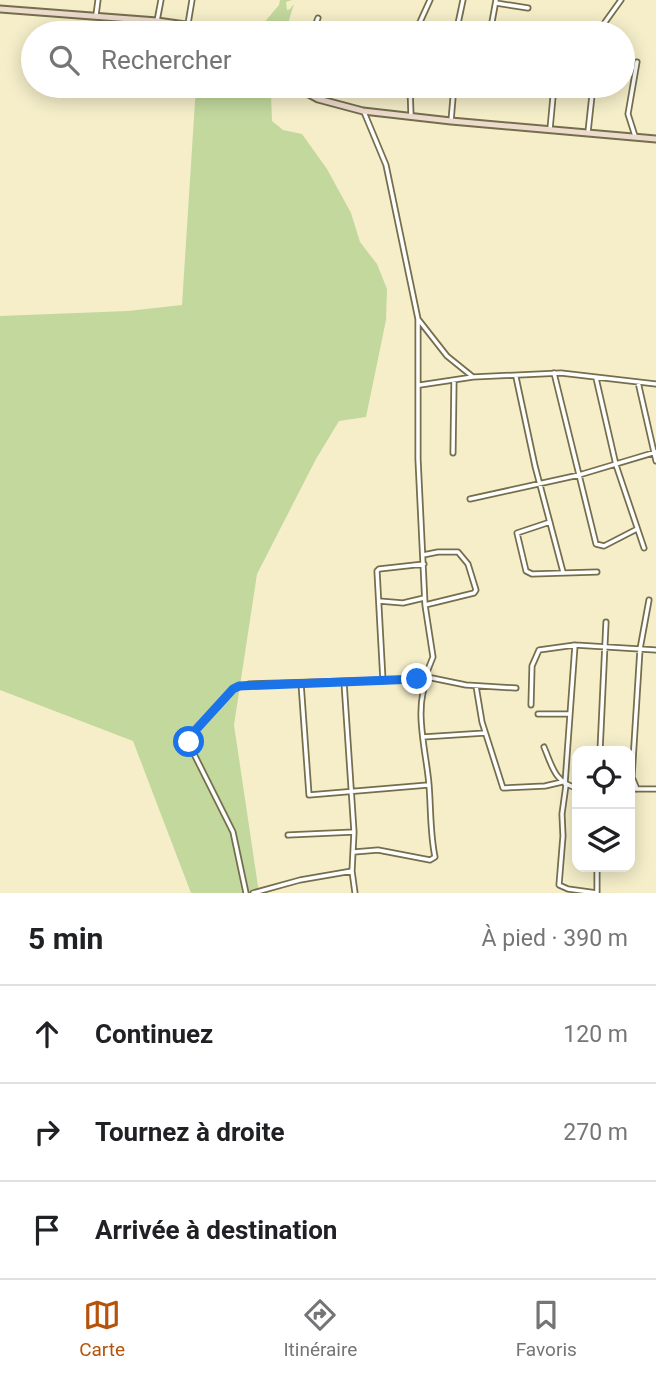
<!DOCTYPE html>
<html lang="fr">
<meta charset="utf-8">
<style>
body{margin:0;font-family:Roboto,sans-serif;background:#f2f2f2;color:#202124}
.controls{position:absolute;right:21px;bottom:21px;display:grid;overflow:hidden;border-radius:14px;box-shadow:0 4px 18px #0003}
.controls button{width:63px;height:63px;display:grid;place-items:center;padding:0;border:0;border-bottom:2px solid #e0e0e0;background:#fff;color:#202124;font:35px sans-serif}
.stop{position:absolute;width:21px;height:21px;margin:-16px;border:5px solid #1a73e8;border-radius:50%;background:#fff}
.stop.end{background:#1a73e8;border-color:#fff;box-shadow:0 2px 7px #0008}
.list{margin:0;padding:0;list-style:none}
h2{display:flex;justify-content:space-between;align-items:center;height:91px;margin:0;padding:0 28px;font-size:30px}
h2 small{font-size:23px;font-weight:400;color:#757577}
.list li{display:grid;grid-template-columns:46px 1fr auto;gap:21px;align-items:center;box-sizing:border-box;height:98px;padding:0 28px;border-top:2px solid #e0e0e0}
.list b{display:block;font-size:26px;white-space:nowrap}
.list em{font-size:23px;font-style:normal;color:#757577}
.icon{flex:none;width:38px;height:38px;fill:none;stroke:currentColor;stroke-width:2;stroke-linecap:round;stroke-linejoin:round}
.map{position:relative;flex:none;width:656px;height:893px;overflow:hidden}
.search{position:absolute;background:#fff;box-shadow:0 4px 18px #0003;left:21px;right:21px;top:21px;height:77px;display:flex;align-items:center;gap:18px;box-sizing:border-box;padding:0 24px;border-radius:38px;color:#757577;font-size:26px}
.sheet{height:385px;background:#fff}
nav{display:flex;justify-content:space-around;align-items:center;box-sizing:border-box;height:98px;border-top:2px solid #e0e0e0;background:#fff;font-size:19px;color:#757577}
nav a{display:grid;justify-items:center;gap:4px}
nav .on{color:#b45309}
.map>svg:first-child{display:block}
.green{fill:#c2d89d}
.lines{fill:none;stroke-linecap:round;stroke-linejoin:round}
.street-casing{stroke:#756e4d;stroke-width:7}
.secondary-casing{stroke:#756e4d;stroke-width:9}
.street{stroke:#fff;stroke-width:3.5}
.secondary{stroke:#eddbce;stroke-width:5}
.route{stroke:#1a73e8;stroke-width:9}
</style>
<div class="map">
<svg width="656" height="893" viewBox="0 0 656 893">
<rect width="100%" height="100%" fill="#f5eec9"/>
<path class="green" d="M280,0H292L286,2L287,10L290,9L294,4L289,20L293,27L290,33H269L262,25L279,5Z
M196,86H273L271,93L272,121L283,130L302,134L327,169L351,213L360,242L377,264L387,289L386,320L366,417L339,421L316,459L257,574L234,725L259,893H191L133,741L0,690V316L128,311L182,305Z"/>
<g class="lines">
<g class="street-casing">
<path id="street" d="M496,3L528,8
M96,15L98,0
M157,21L161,0
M188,24L192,0
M340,26L353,33
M312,33L318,18
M415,33L430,0
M456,33L463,0
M490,33L496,0
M600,33L603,25L621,0
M410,86L411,116
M451,121L454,86
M550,129L554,86
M588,132L593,86
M635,136L628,114L637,62
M418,319L447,356L473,377L561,373L656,384
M554,373L596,544L604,546L637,529
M516,377L535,466L563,572
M596,378L616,465L644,548
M638,382L656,461
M420,385L473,377
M453,453L454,380
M470,499L579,475L656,452
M550,522L517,533L526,571L532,574L597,572
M423,555L438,552H458L468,564L476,590L474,593L425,605
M379,601L403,603L424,598
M427,677L466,685L516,688
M383,681L377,571L379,569L424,564
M344,682L354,832L352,871L355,893
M301,683L309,795L428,785
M476,686L482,722L503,788L545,786L562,782
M531,705L532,666L539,650L575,645L656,650
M538,714H570
M423,737L485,733
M544,747C552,766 555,783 577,788
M600,751L606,622
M565,784L575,645
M566,785L562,814L563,836L559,885L568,889L597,893
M630,789H656
M637,789L632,777L640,649L649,600
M288,835L354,832
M354,852L378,850L430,860L435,857C430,833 431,809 429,785C427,755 412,705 429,677
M597,867V893
M246,893L233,832L190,746L192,735L233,689L249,684L417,679L425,677L433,657L425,605L418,459V319L386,165L364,112
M253,893L300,880L352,871"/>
</g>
<g class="secondary-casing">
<path id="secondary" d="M0,9L157,21L207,28L225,33
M294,86L318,99L363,111L451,121L656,139"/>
</g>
<use href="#street" class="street"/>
<use href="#secondary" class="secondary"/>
</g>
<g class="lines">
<path class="route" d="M189,742L191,735L233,689L239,686L417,679"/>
</g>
</svg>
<div class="controls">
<button><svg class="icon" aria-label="locate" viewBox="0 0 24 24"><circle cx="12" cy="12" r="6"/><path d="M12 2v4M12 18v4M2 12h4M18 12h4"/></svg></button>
<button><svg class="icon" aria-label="layers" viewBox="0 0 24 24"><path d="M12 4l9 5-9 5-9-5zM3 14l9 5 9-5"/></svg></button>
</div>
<div class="stop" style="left:189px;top:742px"></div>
<div class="stop end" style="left:417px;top:679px"></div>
<div class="search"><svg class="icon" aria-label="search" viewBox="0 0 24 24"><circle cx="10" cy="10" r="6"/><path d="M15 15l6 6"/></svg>Rechercher</div>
</div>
<section class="sheet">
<h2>5 min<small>À pied · 390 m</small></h2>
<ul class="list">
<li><svg class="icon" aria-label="ahead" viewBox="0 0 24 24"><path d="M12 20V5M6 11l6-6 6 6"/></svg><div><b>Continuez</b></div><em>120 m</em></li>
<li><svg class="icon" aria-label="right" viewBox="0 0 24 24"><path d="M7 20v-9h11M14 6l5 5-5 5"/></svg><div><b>Tournez à droite</b></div><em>270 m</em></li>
<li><svg class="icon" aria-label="arrive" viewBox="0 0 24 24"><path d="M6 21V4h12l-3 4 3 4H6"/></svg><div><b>Arrivée à destination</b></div></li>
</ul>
</section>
<nav>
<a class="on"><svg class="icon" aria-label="map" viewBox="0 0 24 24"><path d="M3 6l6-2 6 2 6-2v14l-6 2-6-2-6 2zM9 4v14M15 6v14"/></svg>Carte</a>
<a><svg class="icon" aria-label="directions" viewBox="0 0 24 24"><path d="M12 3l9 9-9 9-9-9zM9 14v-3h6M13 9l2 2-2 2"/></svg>Itinéraire</a>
<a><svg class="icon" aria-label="saved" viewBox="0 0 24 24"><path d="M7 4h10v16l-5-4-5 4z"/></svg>Favoris</a>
</nav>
